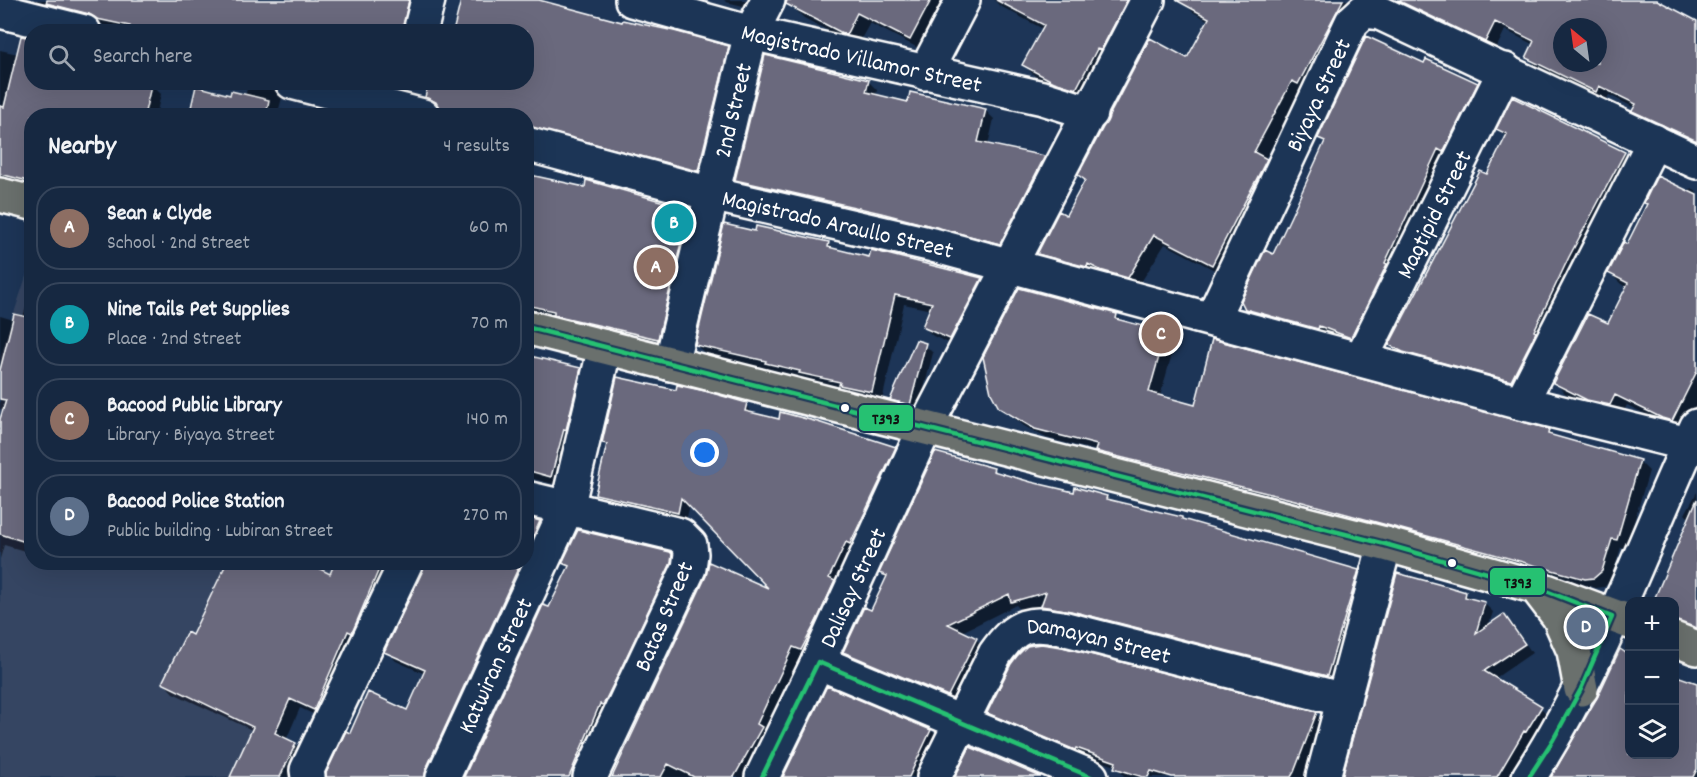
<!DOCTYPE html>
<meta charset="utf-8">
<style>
body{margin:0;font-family:Dekko,sans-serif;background:#1f3048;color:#f1f3f6}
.controls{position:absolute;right:18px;bottom:18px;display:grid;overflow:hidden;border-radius:12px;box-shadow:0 6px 24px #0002}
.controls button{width:54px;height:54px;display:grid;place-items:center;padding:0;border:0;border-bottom:2px solid #35445a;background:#162841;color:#f1f3f6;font:30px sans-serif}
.compass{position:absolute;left:1553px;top:18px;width:54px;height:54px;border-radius:50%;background:#162841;box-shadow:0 6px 24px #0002;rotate:331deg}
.you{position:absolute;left:705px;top:453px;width:21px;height:21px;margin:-15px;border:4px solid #fff;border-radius:50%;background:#1a73e8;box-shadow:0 0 0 9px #1a73e833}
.badge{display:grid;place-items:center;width:39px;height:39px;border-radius:50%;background:#db2777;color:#fff;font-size:20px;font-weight:700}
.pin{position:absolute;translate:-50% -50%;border:3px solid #fff;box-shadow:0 2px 6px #0006}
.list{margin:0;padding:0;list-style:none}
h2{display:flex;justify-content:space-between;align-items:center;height:78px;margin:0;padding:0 24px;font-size:26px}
h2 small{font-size:20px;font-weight:400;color:#9ea6b1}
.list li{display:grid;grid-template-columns:39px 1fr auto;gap:18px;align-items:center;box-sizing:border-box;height:84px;margin:0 12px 12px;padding:0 12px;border:2px solid #35445a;border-radius:24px}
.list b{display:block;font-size:22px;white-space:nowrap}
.list p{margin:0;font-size:20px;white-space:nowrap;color:#9ea6b1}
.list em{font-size:20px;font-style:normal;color:#9ea6b1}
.icon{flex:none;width:33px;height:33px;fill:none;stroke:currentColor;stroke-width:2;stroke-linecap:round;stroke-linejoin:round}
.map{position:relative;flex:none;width:1697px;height:777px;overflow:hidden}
.search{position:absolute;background:#162841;box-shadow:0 6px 24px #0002;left:24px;top:24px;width:510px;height:66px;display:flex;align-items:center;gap:15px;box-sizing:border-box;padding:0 21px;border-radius:24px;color:#9ea6b1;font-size:22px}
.panel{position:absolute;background:#162841;box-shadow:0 6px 24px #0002;left:24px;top:108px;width:510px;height:462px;border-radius:24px}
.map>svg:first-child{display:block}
.built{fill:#344562}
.shadow{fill:#0007;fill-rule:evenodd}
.building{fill:#6a697d;stroke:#fff;stroke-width:1.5;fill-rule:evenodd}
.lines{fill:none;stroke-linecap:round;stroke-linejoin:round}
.minor-casing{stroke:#fff;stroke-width:38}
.major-casing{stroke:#fff;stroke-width:38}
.minor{stroke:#1d3557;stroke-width:33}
.major{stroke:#6b706d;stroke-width:33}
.bus-1-casing{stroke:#1d3557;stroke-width:9}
.bus-1{stroke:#26c172;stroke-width:4.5}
.bus-dot{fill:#fff;stroke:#1d3557;stroke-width:2}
.labels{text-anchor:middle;stroke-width:5;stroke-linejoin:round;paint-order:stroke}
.street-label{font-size:24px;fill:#fff;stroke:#1d3557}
.line-badge{stroke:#1d3557;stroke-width:2}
.pale-badge-label{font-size:16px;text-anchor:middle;font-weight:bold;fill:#111}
</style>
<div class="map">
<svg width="1697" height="777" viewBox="0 0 1697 777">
<rect width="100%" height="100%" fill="#1d3557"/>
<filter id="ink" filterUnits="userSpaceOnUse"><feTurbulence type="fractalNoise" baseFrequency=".0167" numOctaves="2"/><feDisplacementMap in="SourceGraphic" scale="12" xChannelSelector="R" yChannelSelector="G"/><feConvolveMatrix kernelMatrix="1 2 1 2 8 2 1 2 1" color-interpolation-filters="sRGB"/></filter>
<g filter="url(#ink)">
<path class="built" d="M31,261L32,562L337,563L231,777H0V356Z"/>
<path class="shadow" d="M0,0H423L414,32H122L109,29L100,23Z
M462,0H543L546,3L589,15L666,31L728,48L739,59L709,182L526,136V116H449L438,108L427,97L526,82V32Z
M724,0H761L756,9L726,2Z
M795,0H949L922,50L870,23L857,46L804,18L792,6Z
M994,0H1144L1088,99L1067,93L1035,76L1024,65L1043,29L1000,6Z
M1184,0H1358L1303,90L1265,159L1276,170L1222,274L1165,244L1138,287L1049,263L1039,253L1067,217L1086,182L1080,175L1188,60L1209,21L1193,12L1183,2Z
M1388,0H1653L1697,22V145L1644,121L1634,111L1635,108L1609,95L1606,101L1537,67L1527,57L1534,45L1505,30L1495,51ZM1562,27H1598V63H1562Z
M0,50L18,54L32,82L151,84L161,94L156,116H32V188L0,181Z
M1425,65L1477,84L1486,93L1360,346L1256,318L1246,308L1274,256L1325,143L1320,138Z
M868,81L877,90L876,96L909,103L985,110L994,119L988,145L1044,158L1053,167L1009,252L745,189L736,180Z
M249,82H286L279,109L306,116H191L231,96H245Z
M344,82H396L393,95Z
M1498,129L1624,153L1633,162L1521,390L1400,354L1391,345L1488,177L1507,138Z
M526,172L533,177L688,210L700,222L669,350L526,312Z
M1691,188L1697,192V404L1683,431L1675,429L1627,405L1621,416L1600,411L1566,394L1555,383L1608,325L1627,287L1621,284L1610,273L1628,246L1648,205L1645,203L1688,192Z
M756,233L828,243L836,251L981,279L991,288L960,348L933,336L924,327L931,310L904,304L882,401L850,394L847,390L811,382L808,379L706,354L696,345Z
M32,286V553L4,545L0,559V425L4,410L0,409V316L14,320L23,317Z
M1116,315L1123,322L1165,333L1175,343L1160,397L1196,407L1548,431L1556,438L1639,461L1649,471L1626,549L1621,547L1611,581L1604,587L1596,588L1306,509L1107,461L1097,451L1046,438L1024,426L1001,407Z
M925,345L933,353L918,412L900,407L892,399Z
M526,356L580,369L590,379L561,486L526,477Z
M746,405L754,415L895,449L903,457L810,658L802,654L747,777H614L774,593L690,505L686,521L605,502L597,493L608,447L603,442Z
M993,469L998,474L1075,494L1076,489L1107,497L1111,502L1182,519L1184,521L1358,571L1368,581L1336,685L1053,616L1042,605L1022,611L1016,605L962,632L976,639L986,649L959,706L855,662L845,652L872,612L887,579L881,573Z
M1697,492V634L1674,626V602L1690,519L1685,514Z
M526,519L540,522L549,532L436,777H327L350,735L408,712L425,674L396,661L386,651L424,570L425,562H526Z
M670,553L681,565L582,777H465L569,568L564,563Z
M337,562H393L324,719L300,708L286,740L295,744L305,754L295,777H231L252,730L173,693L164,683L193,637L331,576Z
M1466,594L1472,600L1484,603L1493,612L1488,627L1504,616L1513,625L1532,653L1494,679L1541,708L1549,716L1510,777H1344Z
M1620,651L1630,656V754H1674L1697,684V777H1553L1600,696Z
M828,688L935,733L943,741L925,777H785Z
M989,712L1316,714L1324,722L1304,777H1128L1124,776L1116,766L1084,756L1083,757L997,721Z"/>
<path class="building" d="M47,0H409L402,32H129L130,26L97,19L89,14L46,3Z
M461,0H539L622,22L623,20L674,31L729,46L698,171L526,126V116H471L439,108L436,102L425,97L429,82H526V32H453Z
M787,0H931L910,40L857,13L846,35L844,34L786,4Z
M996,0H1127L1101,50L1097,49L1076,89L1054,82L1022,65L1044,25Z
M1176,0H1343L1298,84L1292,81L1254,152L1267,159L1212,265L1154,235L1128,278L1100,270L1088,264L1087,267L1037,254L1059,211L1066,215L1085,180L1078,175L1150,38L1187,58L1209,18Z
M1397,0H1657L1697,21V141L1632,111L1636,104L1599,86L1596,92L1526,58L1534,41L1495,22L1485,42ZM1562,27H1598V63H1562Z
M21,36L32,38V82H152L144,116H32V182L0,174V106L4,107Z
M1366,36L1424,63L1426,59L1478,83L1443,152L1438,149L1385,263L1387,264L1351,338L1319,326L1318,329L1245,309L1241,301L1265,250L1273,254L1291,216L1325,141L1318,138Z
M765,55L869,80L866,92L908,102L910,92L986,109L978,142L1045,156L1000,244L881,213L735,180Z
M196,86L230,95L231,91L269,100L266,116H189Z
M1512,97L1625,152L1569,257L1534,331L1536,332L1511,381L1403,352L1389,345L1480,171L1487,174L1507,134L1496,129Z
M526,174L585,187L586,180L689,209L658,339L554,315V311L526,305Z
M1657,176L1697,195V371L1672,421L1662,418L1615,395L1610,405L1587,400L1553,383L1588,314L1608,323L1628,283L1608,273L1624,242L1627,244L1647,204L1644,203Z
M724,224L755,231L756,226L829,242L828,247L869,257L871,250L982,278L950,339L922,327L932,303L895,295L872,392L839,385L840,382L799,373L800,371L765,363L766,361L695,345Z
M1019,288L1117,314L1116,319L1166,332L1149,392L1155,394L1195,405L1212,339L1549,429L1548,434L1640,460L1617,540L1612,539L1602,571L1594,578L1585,579L1295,500L1095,451L1097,445L1035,429L999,408L991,393L983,357Z
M14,314L32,318V544L0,534V419L6,400L0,399V370Z
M916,340L926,343L910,405L890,400Z
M526,355L581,368L566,430L564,429L551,477L526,470Z
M617,377L676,390L677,385L705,391L747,403L745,411L779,419L780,412L818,422L896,447L850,544L846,542L829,578L835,581L818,618L801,650L793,647L757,724L762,727L734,777H694L668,764L661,777H612L706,576L709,562L768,588L681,498L678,513L595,494L607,444L602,443Z
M935,452L994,468L993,471L1031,482L1074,492L1075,487L1107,496L1106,499L1182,517V519L1359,570L1327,676L1071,611L1041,606L1046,592L1011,602L1009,594L948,624L977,638L948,696L843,652L864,607L871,610L887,576L879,573Z
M1697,499V628L1674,621V602H1653Z
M526,517L540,521L528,548L526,547Z
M578,530L670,552L672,554L671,563L616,679L603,705L600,704L569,777H464L543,605L549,607L569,566L562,563Z
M227,562H306L330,574L335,562H382L352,633L348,631L314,710L290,699L275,733L296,743L280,777H230L253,727L162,683L187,632L192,635Z
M424,562H521L426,769L425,777H326V773L346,731L350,733L368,692L407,710L425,670L384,652L423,570Z
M1397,573L1449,587L1466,592L1465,597L1485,602L1476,633L1504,614L1525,644L1484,671L1542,706L1526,732L1524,731L1497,777H1342Z
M1041,644L1062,647L1317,712L1294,772L1291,777H1172L1151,771L1148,777H1143L1114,768L1116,762L1076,748L1075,750L987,713L1011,664L1017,656L1027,646Z
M1620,649L1629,655V754H1674V675L1697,683V769L1693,777H1551L1598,696Z
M827,686L931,730L909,777H783Z
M970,747L1041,777H955Z"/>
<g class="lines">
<g class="minor-casing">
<g id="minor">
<path id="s1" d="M632,0L751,33L1043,98L1091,113"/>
<path d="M0,11L84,32"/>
<path d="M420,32L428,0"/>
<path d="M925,73L963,0"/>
<path d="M292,82L423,116"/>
<path id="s2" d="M526,144L711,194L933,245L1521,403L1688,444"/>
<path id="s3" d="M1212,319L1352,22L1364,11L1380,13L1697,162"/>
<path id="s4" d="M1361,359L1505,70"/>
<path id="s5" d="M671,364L751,33L768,0"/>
<path d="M1521,403L1654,141"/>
<path d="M526,498L680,535L690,545L691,554L689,568L590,777"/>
<path d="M818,662L1091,777"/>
<path d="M308,777L307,770L406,562"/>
<path id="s6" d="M443,777L567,508L605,347"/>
<path id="s7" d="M762,777L818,662L925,428L1148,0"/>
<path id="s8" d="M934,777L995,654C1017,623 1029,621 1066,629L1344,700"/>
<path d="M1323,777L1385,544"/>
<path d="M1529,777C1600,668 1643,543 1697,426"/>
</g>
</g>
<g class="major-casing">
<path id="major" d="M0,195L32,203
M526,327L1385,544L1536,587L1630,622
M1536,587L1559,617L1574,651L1581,689
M1674,639L1697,648"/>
</g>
<use href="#minor" class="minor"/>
<use href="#major" class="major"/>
<g class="bus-1-casing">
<path id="bus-1" d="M526,327L1385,544L1536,587L1612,617L1581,689L1553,740L1529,777
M762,777L818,662L1091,777"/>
</g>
<use href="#bus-1" class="bus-1"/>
</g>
</g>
<g class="bus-dot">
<circle cx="845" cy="408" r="5"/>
<circle cx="1452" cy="563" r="5"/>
</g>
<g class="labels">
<g class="street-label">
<text dy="8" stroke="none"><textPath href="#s1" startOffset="237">Magistrado Villamor Street</textPath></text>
<text dy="8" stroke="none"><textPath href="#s3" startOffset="248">Biyaya Street</textPath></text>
<text dy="8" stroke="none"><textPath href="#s5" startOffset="261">2nd Street</textPath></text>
<text dy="8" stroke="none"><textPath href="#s4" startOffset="162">Magtipid Street</textPath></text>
<text dy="8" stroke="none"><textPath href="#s2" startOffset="322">Magistrado Araullo Street</textPath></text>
<text dy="8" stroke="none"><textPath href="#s7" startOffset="210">Dalisay Street</textPath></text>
<text transform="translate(663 616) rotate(-67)" y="8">Batas Street</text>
<text dy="8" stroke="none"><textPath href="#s8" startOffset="254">Damayan Street</textPath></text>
<text dy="8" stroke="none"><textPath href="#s6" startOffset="123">Katwiran Street</textPath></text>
</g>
</g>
<g class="line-badge">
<rect x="858" y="404" width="56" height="28" rx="6" fill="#26c172"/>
<rect x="1489" y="567" width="57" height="29" rx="6" fill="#26c172"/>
</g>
<g class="pale-badge-label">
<text x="886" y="424">T393</text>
<text x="1518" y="588">T393</text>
</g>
</svg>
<div class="controls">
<button>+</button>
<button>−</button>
<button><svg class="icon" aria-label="layers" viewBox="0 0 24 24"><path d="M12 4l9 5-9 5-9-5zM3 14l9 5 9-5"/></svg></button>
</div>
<svg class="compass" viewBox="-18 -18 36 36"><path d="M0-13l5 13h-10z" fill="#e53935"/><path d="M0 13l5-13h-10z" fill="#9ea6b1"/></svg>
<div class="you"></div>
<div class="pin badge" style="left:656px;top:267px;background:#8d6e63">A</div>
<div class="pin badge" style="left:674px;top:223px;background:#0f9aa8">B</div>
<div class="pin badge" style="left:1161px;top:334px;background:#8d6e63">C</div>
<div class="pin badge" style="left:1586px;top:627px;background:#5c6f8a">D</div>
<div class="search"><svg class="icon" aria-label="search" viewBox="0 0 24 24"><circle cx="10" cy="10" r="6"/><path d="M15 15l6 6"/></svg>Search here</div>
<section class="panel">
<h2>Nearby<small>4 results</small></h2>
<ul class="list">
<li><span class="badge" style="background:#8d6e63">A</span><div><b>Sean &amp; Clyde</b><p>School · 2nd Street</p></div><em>60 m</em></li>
<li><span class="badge" style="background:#0f9aa8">B</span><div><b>Nine Tails Pet Supplies</b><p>Place · 2nd Street</p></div><em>70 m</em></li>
<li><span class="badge" style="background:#8d6e63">C</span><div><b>Bacood Public Library</b><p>Library · Biyaya Street</p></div><em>140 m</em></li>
<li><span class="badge" style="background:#5c6f8a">D</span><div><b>Bacood Police Station</b><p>Public building · Lubiran Street</p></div><em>270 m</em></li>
</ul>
</section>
</div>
